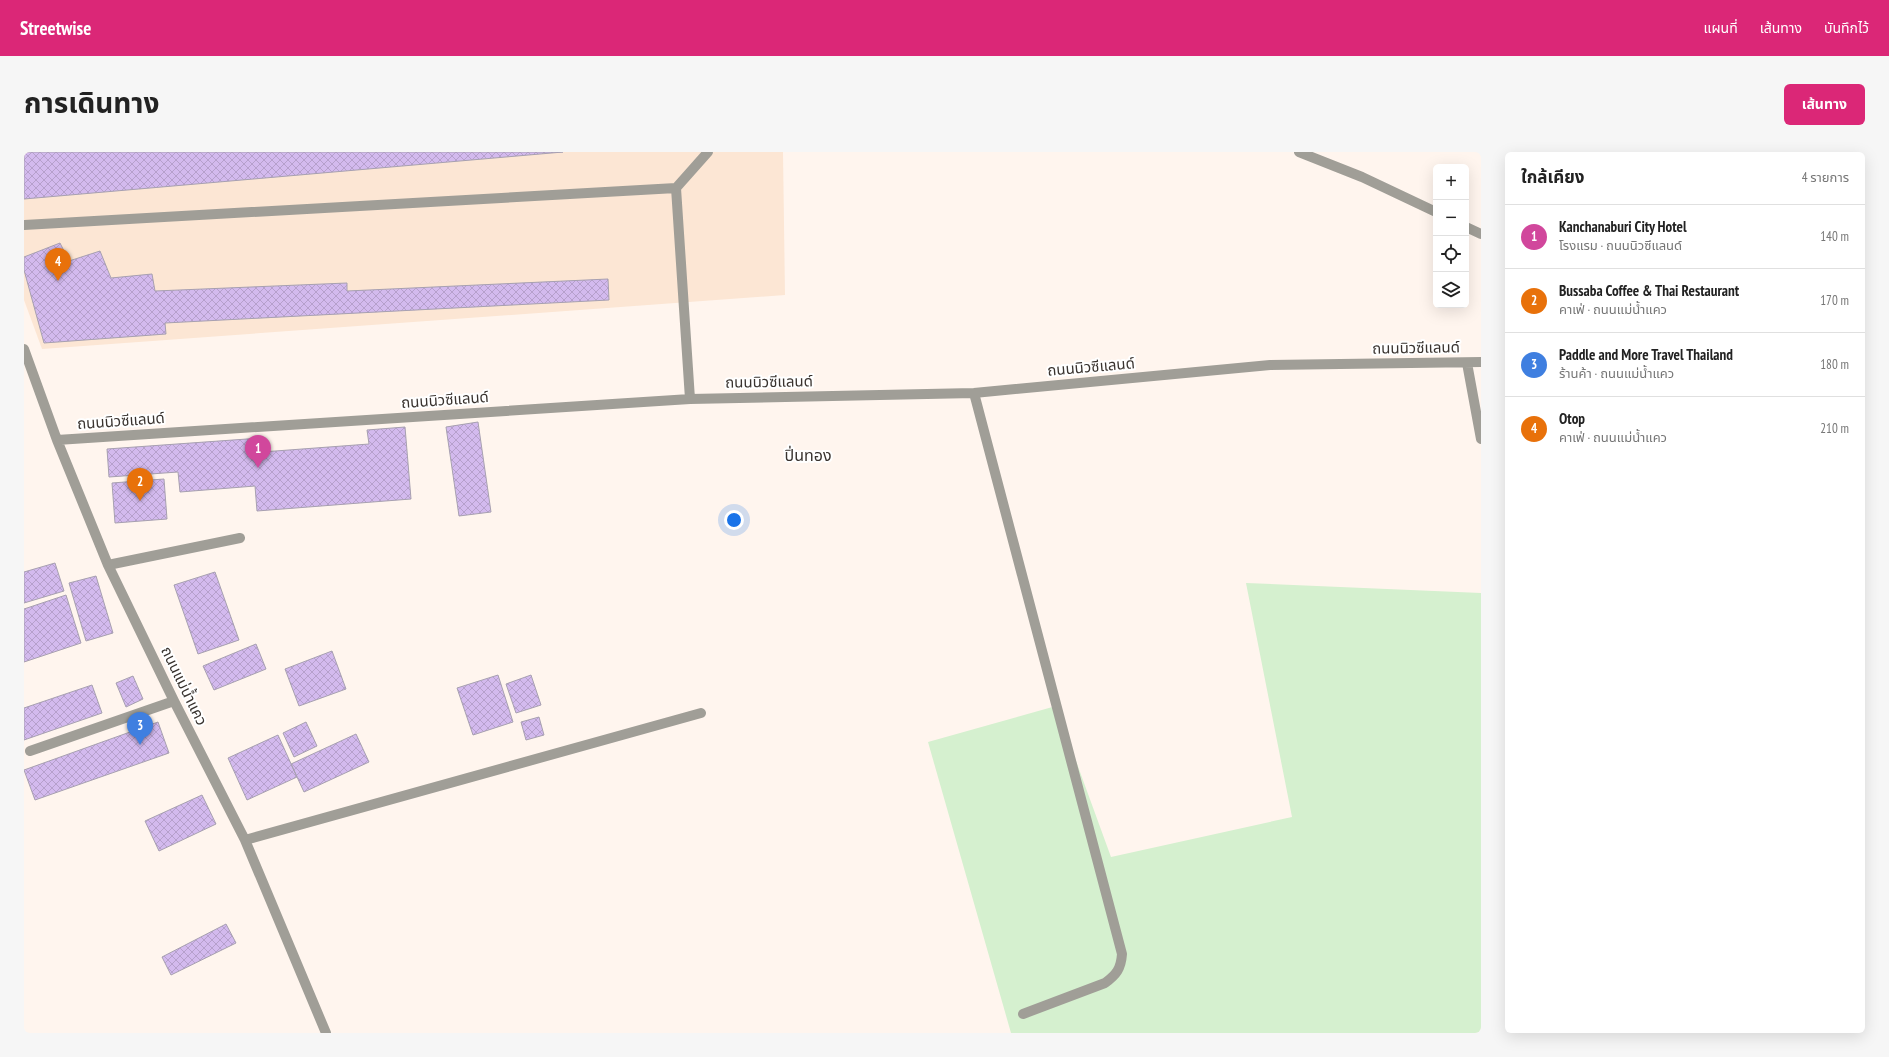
<!DOCTYPE html>
<html lang="th">
<meta charset="utf-8">
<style>
body{margin:0;font-family:"PT Sans Narrow","Noto Sans Thai",sans-serif;background:#f6f6f6;color:#222}
.controls{position:absolute;right:12px;top:12px;display:grid;overflow:hidden;border-radius:6px;box-shadow:0 4px 16px #0002}
.controls button{width:36px;height:36px;display:grid;place-items:center;padding:0;border:0;border-bottom:1px solid #e0e0e0;background:#fff;color:#222;font:20px sans-serif}
.you{position:absolute;left:710px;top:368px;width:14px;height:14px;margin:-10px;border:3px solid #fff;border-radius:50%;background:#1a73e8;box-shadow:0 0 0 6px #1a73e833}
.badge{display:grid;place-items:center;width:26px;height:26px;border-radius:50%;background:#db2777;color:#fff;font-size:13px;font-weight:700}
.pin{position:absolute;translate:-50% -33px;filter:drop-shadow(0 1px 2px #0008)}
.pin::after{content:'';position:absolute;top:21px;width:14px;height:12px;background:inherit;clip-path:polygon(0 0,100% 0,50% 100%)}
.list{margin:0;padding:0;list-style:none}
h2{display:flex;justify-content:space-between;align-items:center;height:52px;margin:0;padding:0 16px;font-size:17px}
h2 small{font-size:13px;font-weight:400;color:#767676}
.list li{display:grid;grid-template-columns:26px 1fr auto;gap:12px;align-items:center;box-sizing:border-box;height:64px;padding:0 16px;border-top:1px solid #e0e0e0}
.list b{display:block;font-size:15px;white-space:nowrap}
.list p{margin:0;font-size:13px;white-space:nowrap;color:#767676}
.list em{font-size:13px;font-style:normal;color:#767676}
.icon{flex:none;width:22px;height:22px;fill:none;stroke:currentColor;stroke-width:2;stroke-linecap:round;stroke-linejoin:round}
.map{position:relative;flex:none;width:1457px;height:881px;overflow:hidden;border-radius:6px}
header{display:flex;align-items:center;gap:24px;box-sizing:border-box;height:56px;padding:0 20px;background:#db2777;color:#fff}
header strong{font-size:19px}
nav{display:flex;gap:22px;margin-inline-start:auto;font-size:14px}
.intro{display:flex;align-items:center;justify-content:space-between;box-sizing:border-box;height:96px;padding:0 24px}
h1{margin:0;font-size:28px}
.button{padding:10px 18px;border-radius:6px;background:#db2777;color:#fff;font-size:14px;font-weight:700}
main{display:flex;gap:24px;padding:0 24px}
aside{flex:1;background:#fff;border-radius:6px;box-shadow:0 4px 16px #0002}
.map>svg:first-child{display:block}
.built{fill:#fce6d4}
.grass{fill:#d5f0cf}
.building{fill:url(#building-cross-hatch);stroke:#a7a0b0}
.lines{fill:none;stroke-linecap:round;stroke-linejoin:round}
.minor{stroke:#a09e97;stroke-width:10}
.labels{text-anchor:middle;stroke-width:4;stroke-linejoin:round;paint-order:stroke}
.street-label{font-size:15px;fill:#39332f;stroke:#fff}
.neighbourhood-label{font-size:16px;fill:#39332f;stroke:#fff}
</style>
<header>
<strong>Streetwise</strong>
<nav><a>แผนที่</a><a>เส้นทาง</a><a>บันทึกไว้</a></nav>
</header>
<div class="intro"><h1>การเดินทาง</h1><a class="button">เส้นทาง</a></div>
<main>
<div class="map">
<svg width="1457" height="881" viewBox="0 0 1457 881">
<defs>
<pattern id="building-cross-hatch" width="8" height="8" patternUnits="userSpaceOnUse"><rect width="8" height="8" fill="#d3baee"/><path d="M0 0l8 8M0 8l8-8" fill="none" stroke="#b6a0cc"/></pattern>
</defs>
<rect width="100%" height="100%" fill="#fff5ee"/>
<path class="built" d="M0,0H759L761,143L18,197L0,148Z"/>
<path class="grass" d="M1222,431L1457,441V881H987L904,590L1032,554L1087,705L1268,665Z"/>
<path class="building" d="M0,0H539L0,47Z
M36,91L45,109L76,99L87,126L128,122L131,139L323,131V139L584,127L585,148L141,171L142,182L20,191L0,118V105Z
M454,270L467,360L435,364L422,275Z
M381,275L387,347L233,359L231,334L156,340L154,320L85,325L83,297L237,286L238,300L345,292L343,278Z
M140,327L143,367L91,371L88,331Z
M31,411L40,439L0,451V420Z
M191,420L215,488L174,502L150,433Z
M72,424L89,481L62,489L45,431Z
M42,443L57,491L0,510V457Z
M232,492L242,517L190,538L179,514Z
M308,499L322,537L275,554L261,517Z
M474,523L489,570L449,583L433,536Z
M507,523L517,553L492,561L482,532Z
M109,524L119,547L102,555L92,531Z
M68,533L78,561L0,588V556Z
M515,565L520,583L502,588L497,570Z
M134,570L145,601L11,648L0,618Z
M282,570L293,594L270,605L259,581Z
M332,582L345,610L280,640L267,612Z
M254,583L273,625L223,648L204,606Z
M178,643L192,672L135,699L121,669Z
M202,772L212,791L147,823L138,805Z"/>
<g class="lines">
<path class="minor" d="M1275,0L1338,25L1412,60
M652,36L666,247
M0,73L652,36L684,0
M1442,75L1457,82
M0,197L33,288L84,413L150,549L221,688L302,881
M1443,211L1457,287
M950,241L1098,802C1097,817 1092,823 1081,831L999,862
M33,288L666,247L950,241L1246,213L1457,210
M84,413L216,386
M6,599L150,549
M221,688L677,561"/>
</g>
<g class="labels">
<g class="street-label">
<text transform="translate(1392 196) rotate(-1)" y="5">ถนนนิวซีแลนด์</text>
<text transform="translate(1067 215) rotate(-5)" y="5">ถนนนิวซีแลนด์</text>
<text transform="translate(745 230) rotate(-1)" y="5">ถนนนิวซีแลนด์</text>
<text transform="translate(421 248) rotate(-4)" y="5">ถนนนิวซีแลนด์</text>
<text transform="translate(97 269) rotate(-4)" y="5">ถนนนิวซีแลนด์</text>
<text transform="translate(160 534) rotate(64)" y="5">ถนนแม่น้ำแคว</text>
</g>
<g class="neighbourhood-label">
<text x="784" y="309">ปิ่นทอง</text>
</g>
</g>
</svg>
<div class="controls">
<button>+</button>
<button>−</button>
<button><svg class="icon" aria-label="locate" viewBox="0 0 24 24"><circle cx="12" cy="12" r="6"/><path d="M12 2v4M12 18v4M2 12h4M18 12h4"/></svg></button>
<button><svg class="icon" aria-label="layers" viewBox="0 0 24 24"><path d="M12 4l9 5-9 5-9-5zM3 14l9 5 9-5"/></svg></button>
</div>
<div class="you"></div>
<div class="pin badge" style="left:234px;top:316px;background:#d1479c">1</div>
<div class="pin badge" style="left:116px;top:349px;background:#e8710a">2</div>
<div class="pin badge" style="left:116px;top:593px;background:#3f7fe0">3</div>
<div class="pin badge" style="left:34px;top:129px;background:#e8710a">4</div>
</div>
<aside>
<h2>ใกล้เคียง<small>4 รายการ</small></h2>
<ul class="list">
<li><span class="badge" style="background:#d1479c">1</span><div><b>Kanchanaburi City Hotel</b><p>โรงแรม · ถนนนิวซีแลนด์</p></div><em>140 m</em></li>
<li><span class="badge" style="background:#e8710a">2</span><div><b>Bussaba Coffee &amp; Thai Restaurant</b><p>คาเฟ่ · ถนนแม่น้ำแคว</p></div><em>170 m</em></li>
<li><span class="badge" style="background:#3f7fe0">3</span><div><b>Paddle and More Travel Thailand</b><p>ร้านค้า · ถนนแม่น้ำแคว</p></div><em>180 m</em></li>
<li><span class="badge" style="background:#e8710a">4</span><div><b>Otop</b><p>คาเฟ่ · ถนนแม่น้ำแคว</p></div><em>210 m</em></li>
</ul>
</aside>
</main>
